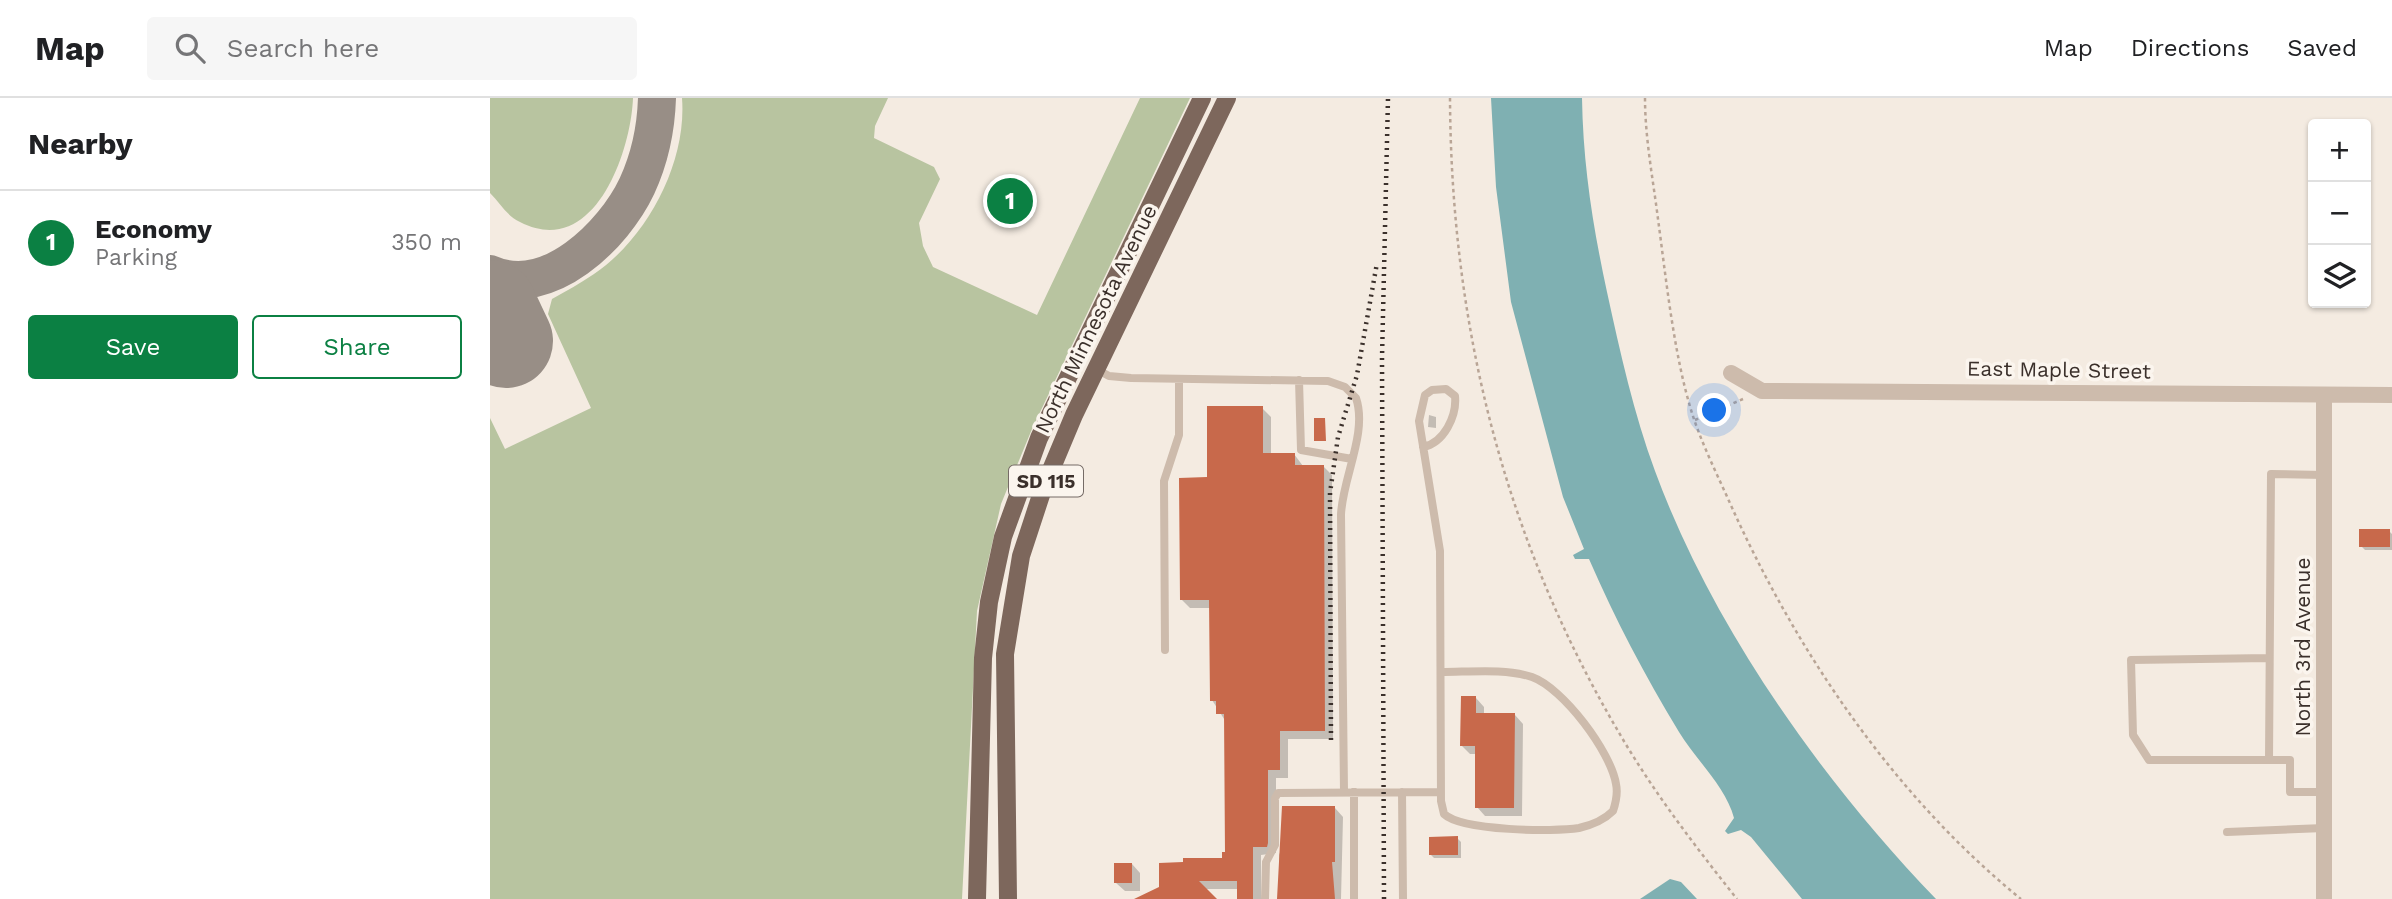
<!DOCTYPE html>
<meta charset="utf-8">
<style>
body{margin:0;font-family:"Work Sans",sans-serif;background:#f6f6f6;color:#202124}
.controls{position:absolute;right:21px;top:21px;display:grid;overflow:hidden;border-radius:7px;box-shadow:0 2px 5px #0004}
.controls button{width:63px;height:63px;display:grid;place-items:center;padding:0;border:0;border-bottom:2px solid #e0e0e0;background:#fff;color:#202124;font:35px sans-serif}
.you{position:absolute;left:1225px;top:313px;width:24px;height:24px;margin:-18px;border:5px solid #fff;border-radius:50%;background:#1a73e8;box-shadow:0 0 0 10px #1a73e833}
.badge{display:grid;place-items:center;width:46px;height:46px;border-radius:50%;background:#0b8043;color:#fff;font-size:23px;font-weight:700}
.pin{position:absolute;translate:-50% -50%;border:4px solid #fff;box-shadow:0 2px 7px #0006}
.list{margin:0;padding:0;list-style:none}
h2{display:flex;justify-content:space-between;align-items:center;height:91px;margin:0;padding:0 28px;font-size:30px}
h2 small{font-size:23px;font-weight:400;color:#757577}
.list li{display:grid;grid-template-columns:46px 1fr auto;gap:21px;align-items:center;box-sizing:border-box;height:105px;padding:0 28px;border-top:2px solid #e0e0e0}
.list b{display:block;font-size:26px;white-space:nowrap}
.list p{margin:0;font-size:23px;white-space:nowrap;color:#757577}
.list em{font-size:23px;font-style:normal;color:#757577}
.actions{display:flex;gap:14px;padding:21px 28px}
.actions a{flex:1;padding:16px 0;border:2px solid #0b8043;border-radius:7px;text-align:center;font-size:24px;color:#0b8043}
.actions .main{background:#0b8043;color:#fff}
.icon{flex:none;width:38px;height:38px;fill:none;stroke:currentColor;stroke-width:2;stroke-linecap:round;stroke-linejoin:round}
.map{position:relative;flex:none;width:1902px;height:801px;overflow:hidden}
header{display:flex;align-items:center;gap:42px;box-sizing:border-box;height:98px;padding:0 35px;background:#fff;border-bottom:2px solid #e0e0e0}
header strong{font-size:33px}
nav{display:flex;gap:38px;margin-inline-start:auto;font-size:24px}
.search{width:490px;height:63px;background:#f6f6f6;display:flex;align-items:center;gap:18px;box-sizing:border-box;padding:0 24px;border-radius:7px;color:#757577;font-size:26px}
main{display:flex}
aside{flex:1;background:#fff}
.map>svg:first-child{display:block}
.green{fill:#b8c4a0}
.water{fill:#7fb0b2}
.shadow{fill:#0003}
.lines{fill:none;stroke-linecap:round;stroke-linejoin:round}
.taxiway{stroke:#988e86;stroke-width:38}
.runway{stroke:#988e86;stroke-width:94}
.building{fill:#c8694b}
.path{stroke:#b9a596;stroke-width:2.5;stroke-dasharray:3.5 3.5;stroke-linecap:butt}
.service{stroke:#cdbbac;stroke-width:8}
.minor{stroke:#cdbbac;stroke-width:16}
.primary{stroke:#7d675c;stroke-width:18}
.rail{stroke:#3b302b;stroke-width:4.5;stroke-dasharray:2 5;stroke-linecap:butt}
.labels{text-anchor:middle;stroke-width:7;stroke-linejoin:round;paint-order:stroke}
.shield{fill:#fbf5ee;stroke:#756b66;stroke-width:2}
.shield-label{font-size:19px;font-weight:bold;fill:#3b302b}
.street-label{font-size:21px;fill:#3b302b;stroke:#fbf5ee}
</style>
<header>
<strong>Map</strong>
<div class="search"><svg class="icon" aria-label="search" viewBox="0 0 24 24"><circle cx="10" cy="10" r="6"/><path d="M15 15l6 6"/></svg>Search here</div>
<nav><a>Map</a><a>Directions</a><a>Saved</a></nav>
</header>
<main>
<aside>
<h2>Nearby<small></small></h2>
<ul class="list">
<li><span class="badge">1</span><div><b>Economy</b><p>Parking</p></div><em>350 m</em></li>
</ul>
<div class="actions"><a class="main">Save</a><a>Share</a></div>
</aside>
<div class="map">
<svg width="1902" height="801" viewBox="0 0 1902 801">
<rect width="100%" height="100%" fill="#f4ebe1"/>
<path class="green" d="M0,0H143C141,54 104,162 30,124C16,117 10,105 0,95Z
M192,0H398L385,28L384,40L444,69L450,81L429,125L433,148L443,169L547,217L650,0H700L542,331L511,406L487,513L472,801H0V320L15,351L101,310L58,216L62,201C76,193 91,185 104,176C157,140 197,65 192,0Z"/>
<path class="water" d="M1001,0H1092C1093,67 1103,129 1117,194C1130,254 1144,316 1165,373C1222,528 1332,683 1446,801H1312L1261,739L1251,732L1238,736L1235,733L1244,720C1236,689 1206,662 1189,634C1154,576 1126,523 1099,461H1085L1083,457L1094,451L1073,399L1021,204L1006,89Z
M1180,781L1191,784L1207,801H1150Z"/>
<path class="shadow" d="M772,310L781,319V356H804L813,368H833L842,377L843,641H798V680H786V755L771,757V801H749V791H715L656,801L733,762L737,755L736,624L722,602L721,510H700L692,502L719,381Z
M939,317L946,319V330L938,329Z
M1899,433L1902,436V452H1875L1871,448Z
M986,600L994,609V617H1025L1033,626L1032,718H995L987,709V656H980L972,648Z
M845,710L853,719L851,801H789V757L793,747Z
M967,740L971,744V760H944L940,756Z
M642,766L650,775V793H635L626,785Z"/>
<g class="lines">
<path class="taxiway" d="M0,176C58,202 124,137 147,88C160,60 166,31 167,0"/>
<path class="runway" d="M0,209L16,243"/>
</g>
<path class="building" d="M717,308H773V355H805V367H834L835,633H790V672H778V745L777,749H763V801H747V783H709L727,801H644L669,789V765L693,764V760H732V754H735L734,616H726V603H720L719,502H690L689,380L717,379Z
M824,320H835L836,343H824Z
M1869,431H1900V449H1869Z
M971,598H986V615H1025L1024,710H985V648H970Z
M792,708H845V764H842L845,801H787Z
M968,738V757H939V739Z
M624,765H642V785H624Z"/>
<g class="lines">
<path class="path" d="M960,0C961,225 1013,437 1128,633C1162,692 1205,748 1247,801
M1155,0C1155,40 1163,81 1168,121C1176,180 1184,258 1202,315C1211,344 1226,374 1239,403C1306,553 1403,697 1531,801
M1205,322L1253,301"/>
<path class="service" d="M606,271L619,278L641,280L838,283L855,289L866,300C878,335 852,381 851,417L854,694
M809,282L811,352L862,361
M933,349C954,345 967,318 965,298L956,291L942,292L935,297L929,323L950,453L951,703L954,716C972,733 1064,734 1089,730C1102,727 1114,722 1123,713C1126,704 1128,695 1126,686C1121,654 1073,590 1042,579C1015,570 980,574 951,574
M675,552L674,383L689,337V281
M1779,560L1641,562L1643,637L1659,662H1800V694H1834
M1779,662L1781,376L1834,377
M864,694V801
M912,694L913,801
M1737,734L1834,730
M775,801L776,764L785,747V700L788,695L951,694"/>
<path class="minor" d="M1241,275L1272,293L1902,297
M1834,297V801"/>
<path class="primary" d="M487,801L493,560L499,504L513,439L549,340L712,0
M518,801L515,556L531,458L553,391L584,317L737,0"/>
<path class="rail" d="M841,642L840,395L848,339L867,277L887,165
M894,801L892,260L898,0"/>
</g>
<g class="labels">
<rect class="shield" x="519" y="367.5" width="74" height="31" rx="5"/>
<g class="shield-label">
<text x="556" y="390">SD 115</text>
</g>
<g class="street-label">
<text transform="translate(606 221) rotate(-64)" y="7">North Minnesota Avenue</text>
<text transform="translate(1569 272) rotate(1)" y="7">East Maple Street</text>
<text transform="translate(1813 549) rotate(-90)" y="7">North 3rd Avenue</text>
</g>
</g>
</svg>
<div class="controls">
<button>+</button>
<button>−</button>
<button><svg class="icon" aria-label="layers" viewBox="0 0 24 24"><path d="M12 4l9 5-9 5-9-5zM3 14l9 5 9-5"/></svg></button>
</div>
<div class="you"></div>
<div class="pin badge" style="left:520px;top:103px">1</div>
</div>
</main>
